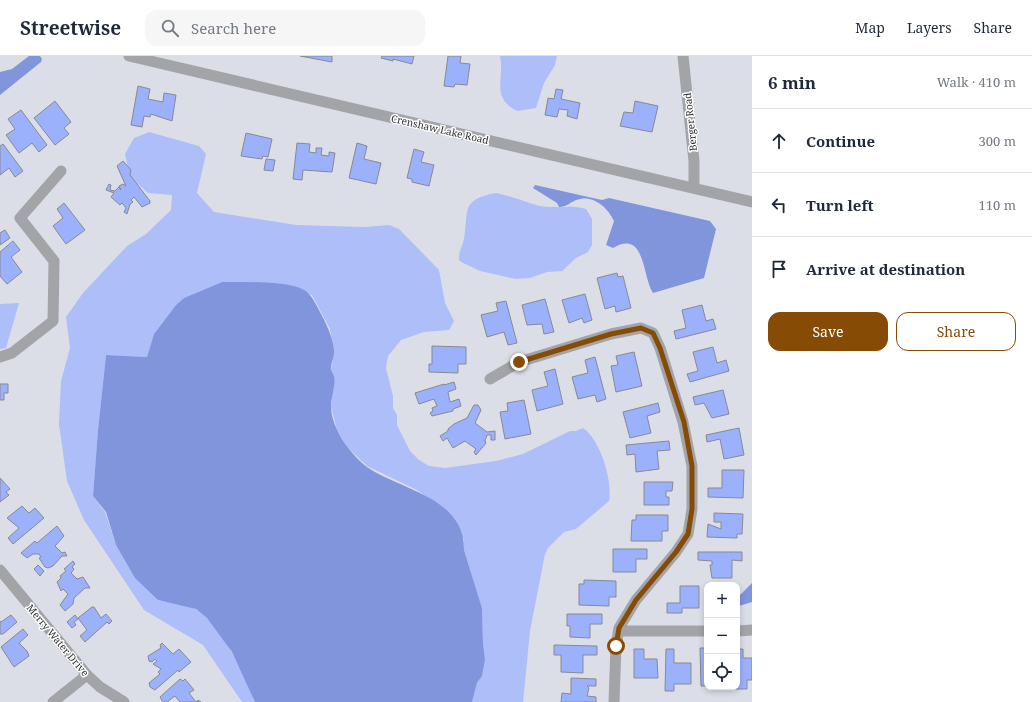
<!DOCTYPE html>
<meta charset="utf-8">
<style>
body{margin:0;font-family:"Noto Serif",serif;background:#f6f6f7;color:#1f2937}
.controls{position:absolute;right:12px;bottom:12px;display:grid;overflow:hidden;border-radius:8px;box-shadow:0 2px 6px #0003}
.controls button{width:36px;height:36px;display:grid;place-items:center;padding:0;border:0;border-bottom:1px solid #e0e1e3;background:#fff;color:#1f2937;font:20px sans-serif}
.stop{position:absolute;width:12px;height:12px;margin:-9px;border:3px solid #864b04;border-radius:50%;background:#fff}
.stop.end{background:#864b04;border-color:#fff;box-shadow:0 1px 4px #0008}
.list{margin:0;padding:0;list-style:none}
h2{display:flex;justify-content:space-between;align-items:center;height:52px;margin:0;padding:0 16px;font-size:17px}
h2 small{font-size:13px;font-weight:400;color:#747a83}
.list li{display:grid;grid-template-columns:26px 1fr auto;gap:12px;align-items:center;box-sizing:border-box;height:64px;padding:0 16px;border-top:1px solid #e0e1e3}
.list b{display:block;font-size:15px;white-space:nowrap}
.list em{font-size:13px;font-style:normal;color:#747a83}
.actions{display:flex;gap:8px;padding:12px 16px}
.actions a{flex:1;padding:9px 0;border:1px solid #864b04;border-radius:12px;text-align:center;font-size:14px;color:#864b04}
.actions .main{background:#864b04;color:#fff}
.icon{flex:none;width:22px;height:22px;fill:none;stroke:currentColor;stroke-width:2;stroke-linecap:round;stroke-linejoin:round}
.map{position:relative;flex:none;width:752px;height:646px;overflow:hidden}
header{display:flex;align-items:center;gap:24px;box-sizing:border-box;height:56px;padding:0 20px;background:#fff;border-bottom:1px solid #e0e1e3}
header strong{font-size:19px}
nav{display:flex;gap:22px;margin-inline-start:auto;font-size:14px}
.search{width:280px;height:36px;background:#f6f6f7;display:flex;align-items:center;gap:10px;box-sizing:border-box;padding:0 14px;border-radius:12px;color:#747a83;font-size:15px}
main{display:flex}
aside{flex:1;background:#fff}
.map>svg:first-child{display:block}
.green{fill:#adbef8}
.water{fill:#8195dd}
.building{fill:#9cb1fc;stroke:#878a92}
.lines{fill:none;stroke-linecap:round;stroke-linejoin:round}
.minor{stroke:#a3a4a8;stroke-width:11}
.route{stroke:#864b04;stroke-width:5}
.labels{text-anchor:middle;stroke-width:3;stroke-linejoin:round;paint-order:stroke}
.street-label{font-size:10px;fill:#2e2f32;stroke:#fff}
</style>
<header>
<strong>Streetwise</strong>
<div class="search"><svg class="icon" aria-label="search" viewBox="0 0 24 24"><circle cx="10" cy="10" r="6"/><path d="M15 15l6 6"/></svg>Search here</div>
<nav><a>Map</a><a>Layers</a><a>Share</a></nav>
</header>
<main>
<div class="map">
<svg width="752" height="646" viewBox="0 0 752 646">
<rect width="100%" height="100%" fill="#dbdee7"/>
<path class="green" d="M500,0H557L555,9L544,27L536,52L517,55C490,41 505,23 500,0Z
M149,76L199,90L206,98L197,137L214,156L296,169L365,171L389,169L399,173L439,214L445,247L454,265L449,274L424,276L401,284L388,300L386,312L393,340V352L397,359V369L410,395L419,404L429,410L445,412L496,405L523,398L570,375H576L583,372C600,383 613,425 609,445L576,473L564,476L548,492L545,498L530,575L523,646H472L477,627L482,620L485,604L483,587L482,552L464,494V484L450,457L417,434L367,410L347,391L337,374L331,351L334,321L331,314L334,295L330,273L312,239L270,228L222,226L184,242L176,249L154,278L147,301L106,299L98,374L93,440L105,456L116,489L158,544C168,547 188,548 197,554C221,569 245,619 255,646H242L203,589L144,554L84,464L67,425L59,368L61,325L70,292L66,261L83,237L127,190L146,178L171,154L172,139L148,137L130,121L125,98L134,82Z
M496,137C511,140 525,146 540,150C555,153 572,148 586,153L592,163V189L588,196L576,202L562,215L547,216L530,222L516,223L480,215L461,206L459,204C459,193 462,192 464,183C469,154 460,144 496,137Z
M19,247L6,292L0,293V248Z"/>
<path class="water" d="M29,0H40L42,3L41,6L0,39V16L12,13Z
M535,129L602,144L609,142L710,165L716,173L704,222L653,237C642,221 646,173 613,192L606,189L614,165C607,150 592,138 576,144C569,147 567,151 559,151L557,147L533,132Z
M222,226C243,226 281,225 300,232C310,236 313,243 318,252C325,266 332,277 334,294C335,300 330,308 331,314C332,316 333,318 334,320C336,329 331,341 331,350C331,372 350,398 367,411C400,434 465,441 464,494L482,552L483,587L485,604L482,620L477,627L472,646H255L232,596L207,562L196,553L158,544L135,522L116,489L106,456L93,440L98,374L106,299L147,301L154,278L176,249L184,242Z
M752,527V546L739,550L738,541Z"/>
<path class="building" d="M300,0H332V6Z
M382,0H414L412,8L393,3V5L381,2Z
M448,0H461L460,7L470,8L467,29L455,28L454,31L444,30Z
M138,30L150,33L148,43L163,46L164,37L176,39L172,65L151,58L150,61L144,60L142,71L131,69Z
M556,33L563,34L561,43L580,47L577,63L567,60L568,54L559,53L557,61L545,59L548,42L554,43Z
M55,45L71,66L64,72L69,78L55,89L34,62Z
M635,45L658,50L652,76L620,70L624,56L633,57Z
M21,54L47,89L39,96L32,87L19,97L6,79L15,73L8,63Z
M246,77L272,83L268,101L263,100L262,103L241,100Z
M297,87L310,88L309,96L316,97V92H322L321,99L329,100V96L335,97L332,116L303,114L302,124L293,123Z
M357,87L367,90L364,103L381,107L376,128L349,122Z
M3,88L23,115L15,121L9,112L0,119V90Z
M414,93L424,96L421,106L434,109L429,130L412,126V123L407,122Z
M266,103L275,104L273,115L264,114Z
M123,105L131,114L130,119L150,145V147L142,151L134,141L131,144L133,146L130,148L127,158L124,156L126,152L122,147L120,149L111,141L114,137L106,134L109,128L111,129L110,134L115,135L119,131L121,134L119,130L123,128L126,130L117,110Z
M64,147L85,174L66,188L53,170L63,162L57,153Z
M5,174L10,182L0,189V177Z
M13,185L20,194L11,201L22,216L7,228L0,220V196Z
M617,217L618,221L623,220L631,252L616,256L615,250L605,253L597,222Z
M585,238L592,264L584,267L582,262L569,267L562,244Z
M545,243L554,276L544,278L542,268L527,269L522,249Z
M506,245L517,287L508,289L504,276L487,281L481,259L498,255L496,247Z
M702,249L706,265L713,263L716,273L676,283L674,275L686,272L682,254Z
M432,290L466,291V308H458V317L429,316V308H432Z
M713,291L717,307L726,304L729,315L690,326L687,318L698,315L693,296Z
M634,296L642,330L616,336L611,310L618,309L616,300Z
M595,301L606,343L597,346L595,339L578,343L572,321L588,317L585,304Z
M555,313L563,348L537,355L532,334L548,330L544,316Z
M454,326L456,333L448,336L450,346L459,343L461,350L453,353V355L432,360L430,357L433,355L432,352L437,350L434,343L419,348L415,337L444,328V329Z
M0,328H8V337H4V344H0Z
M723,334L729,358L712,362L704,347L695,349L693,341Z
M524,344L531,378L505,383L500,356L508,355L507,347Z
M658,347L660,356L647,360L651,377L630,382L623,356Z
M474,349H478L481,354L475,367L487,376L495,375V384H491V379H487L485,385L486,387L476,399L474,396L476,393L465,385L453,392L447,382L443,385L440,380L448,375V373L454,368L467,362Z
M739,372L744,399L724,403L720,383L707,386L706,379Z
M669,385L670,394L657,395L659,413L636,416L635,398L627,399L626,389Z
M722,414H744L743,442L708,441V432H722Z
M0,422L10,433L6,436L9,439L0,446Z
M644,426H673L672,435H666V441H669V449H644Z
M22,450L29,457L35,452L44,462L13,488L8,482L19,472L7,462Z
M714,457L743,458L742,478H737V482L707,481L708,468L721,473V466H714Z
M636,459H668V475H662V485H631L632,464H636Z
M57,470L64,480L55,490L62,497L65,496L67,500H62L53,510L48,512L45,511L39,502L41,501L39,498H33L27,502L21,497L35,485L37,487Z
M613,493H647V503H636V516H613Z
M698,496H742V505L732,504V522H712L710,509H712V505L698,504Z
M73,505L75,508L72,511L74,513L71,517L77,523L83,521L90,532H85L74,542L73,548L65,555L60,549L68,538L63,533L61,535L57,526L61,522L60,520L66,515L64,513Z
M38,509L44,515L40,520L34,513Z
M584,524L616,525V541H609V550L579,549V528H584Z
M680,530H699V552H682V557H667V547H680Z
M92,551H94L101,562L106,558L112,565L109,568L107,566L85,586L80,580L87,574L78,562Z
M567,558H602V568H590V582L570,581V570H567Z
M11,559L17,566L3,578H0V565L1,566Z
M75,559L78,563L74,566L76,569L72,572L67,566Z
M23,573L28,579L19,587L27,595L29,600L14,611L1,591Z
M162,587L173,598L179,593L191,606L179,616L178,614L155,634L150,631L149,627L160,618L158,616L161,613L153,608L157,605L155,603L152,606L149,605L148,600L161,592L160,589Z
M554,589L597,590V599H583V617L561,616V599H554Z
M700,592H707V630H701Z
M634,593H644V603H657L658,622H634Z
M666,593H674V607H691V628H674V635H665Z
M737,593H743V602H752V624H747V633H733V631H737Z
M571,622L596,623V630H587L589,632L587,640L596,641V646H561L562,637L571,638Z
M180,623L183,625L185,623L194,634L189,637L196,646L198,644L201,646H180L175,640L167,646H163L160,641Z"/>
<g class="lines">
<path class="minor" d="M129,0L752,146
M683,0L694,105V132
M0,301L12,297L53,265L54,205L20,162L61,115
M490,323L519,306L611,278L641,272L653,277L660,292L683,366L692,410V453L688,478L676,496L636,544L619,572L616,590L614,646
M0,514L87,619L100,631L124,646
M619,575H707
M737,575L752,574
M53,646L87,619"/>
</g>
<g class="lines">
<path class="route" d="M519,306L611,278L641,272L653,277L660,292L684,366L692,410V453L688,478L676,496L636,544L619,572L616,590"/>
</g>
<g class="labels">
<g class="street-label">
<text transform="translate(690 66) rotate(-96)" y="4">Berger Road</text>
<text transform="translate(440 73) rotate(13)" y="4">Crenshaw Lake Road</text>
<text transform="translate(58 584) rotate(50)" y="4">Merry Water Drive</text>
</g>
</g>
</svg>
<div class="controls">
<button>+</button>
<button>−</button>
<button><svg class="icon" aria-label="locate" viewBox="0 0 24 24"><circle cx="12" cy="12" r="6"/><path d="M12 2v4M12 18v4M2 12h4M18 12h4"/></svg></button>
</div>
<div class="stop" style="left:616px;top:590px"></div>
<div class="stop end" style="left:519px;top:306px"></div>
</div>
<aside>
<h2>6 min<small>Walk · 410 m</small></h2>
<ul class="list">
<li><svg class="icon" aria-label="ahead" viewBox="0 0 24 24"><path d="M12 20V5M6 11l6-6 6 6"/></svg><div><b>Continue</b></div><em>300 m</em></li>
<li><svg class="icon" aria-label="left" viewBox="0 0 24 24"><path d="M17 20v-9H6M10 6l-5 5 5 5"/></svg><div><b>Turn left</b></div><em>110 m</em></li>
<li><svg class="icon" aria-label="arrive" viewBox="0 0 24 24"><path d="M6 21V4h12l-3 4 3 4H6"/></svg><div><b>Arrive at destination</b></div></li>
</ul>
<div class="actions"><a class="main">Save</a><a>Share</a></div>
</aside>
</main>
